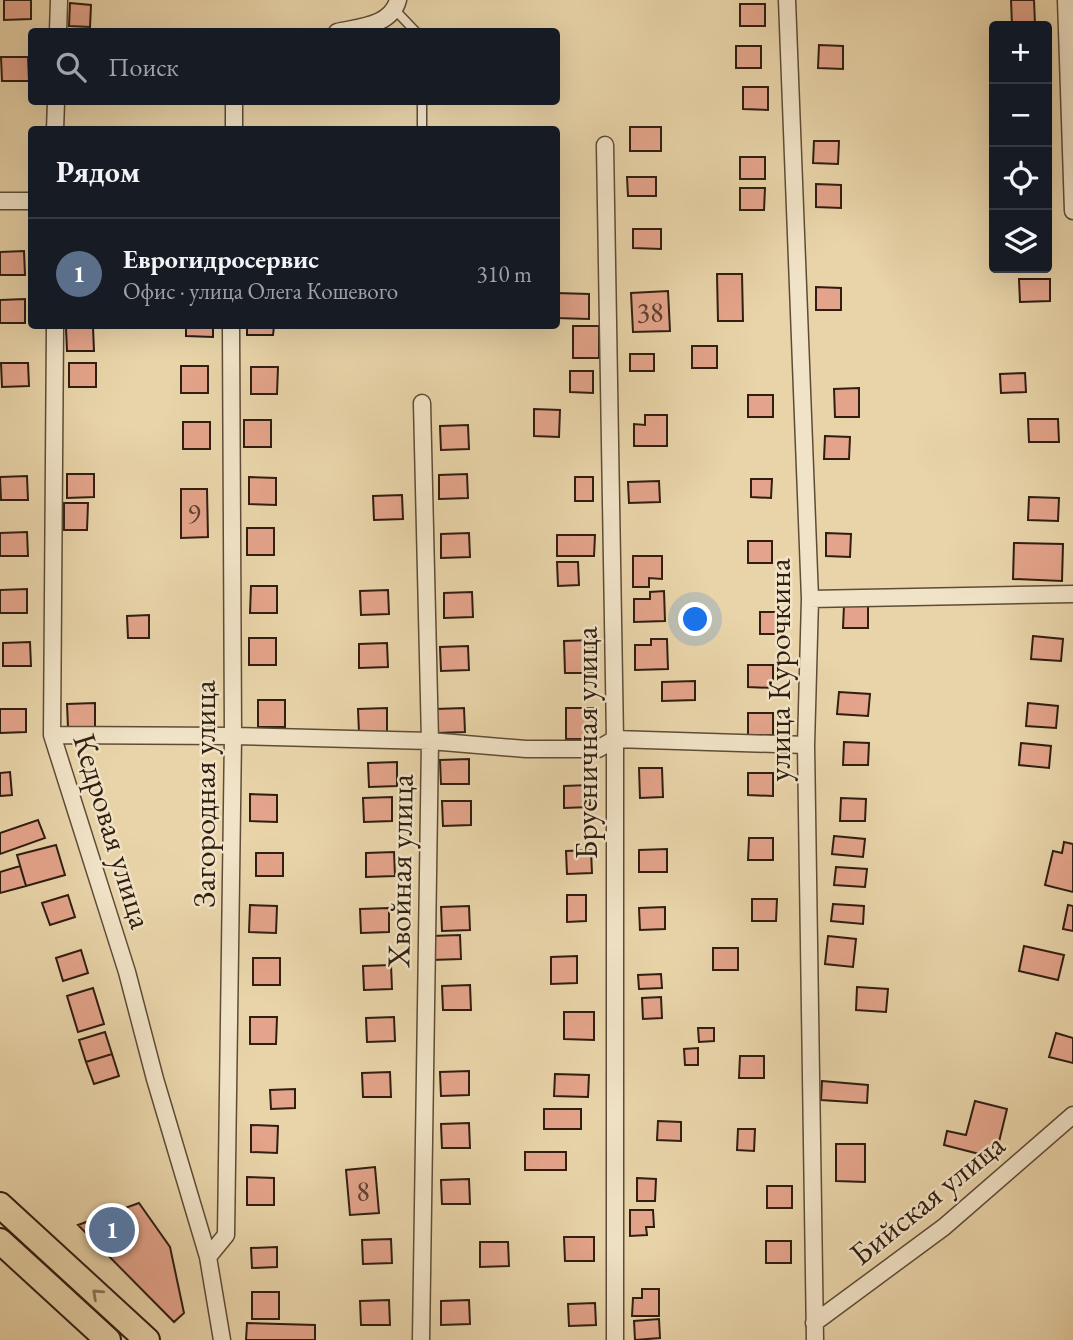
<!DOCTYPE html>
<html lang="ru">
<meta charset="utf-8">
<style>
body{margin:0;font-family:"EB Garamond",serif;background:#20242c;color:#f1f3f6}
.controls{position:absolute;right:21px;top:21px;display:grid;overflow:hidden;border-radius:7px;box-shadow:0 7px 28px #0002}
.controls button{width:63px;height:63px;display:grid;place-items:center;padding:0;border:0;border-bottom:2px solid #363941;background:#171b24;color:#f1f3f6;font:35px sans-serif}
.you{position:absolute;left:696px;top:620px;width:24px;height:24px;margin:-18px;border:5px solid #fff;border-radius:50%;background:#1a73e8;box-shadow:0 0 0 10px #1a73e833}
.badge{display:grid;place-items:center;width:46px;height:46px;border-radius:50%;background:#0b8043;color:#fff;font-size:23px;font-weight:700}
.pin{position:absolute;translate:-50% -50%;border:4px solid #fff;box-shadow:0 2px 7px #0006}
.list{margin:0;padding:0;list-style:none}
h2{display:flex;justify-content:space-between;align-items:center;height:91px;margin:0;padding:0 28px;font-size:30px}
h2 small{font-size:23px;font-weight:400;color:#9ea1a6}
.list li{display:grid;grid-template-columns:46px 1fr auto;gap:21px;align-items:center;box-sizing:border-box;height:112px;padding:0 28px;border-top:2px solid #363941}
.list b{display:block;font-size:26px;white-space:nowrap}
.list p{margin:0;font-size:23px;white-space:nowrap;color:#9ea1a6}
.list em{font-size:23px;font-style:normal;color:#9ea1a6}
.icon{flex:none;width:38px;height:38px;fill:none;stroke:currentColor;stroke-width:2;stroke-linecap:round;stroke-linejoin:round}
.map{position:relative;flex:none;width:1073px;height:1340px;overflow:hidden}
.search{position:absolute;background:#171b24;box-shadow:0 7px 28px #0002;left:28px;top:28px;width:532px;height:77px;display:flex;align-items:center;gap:18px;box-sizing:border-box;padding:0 24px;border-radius:7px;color:#9ea1a6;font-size:26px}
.panel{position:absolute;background:#171b24;box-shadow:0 7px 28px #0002;left:28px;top:126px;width:532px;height:203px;border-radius:7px}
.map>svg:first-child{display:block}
.building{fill:#e4a48b;stroke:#2f1e11;stroke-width:2}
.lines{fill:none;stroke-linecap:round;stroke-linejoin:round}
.lane-casing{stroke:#5e4c37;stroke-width:11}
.street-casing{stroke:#5e4c37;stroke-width:19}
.primary-casing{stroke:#2f1e11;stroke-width:28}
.lane{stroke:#f1e3c7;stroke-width:8}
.street{stroke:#f1e3c7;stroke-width:16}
.primary{stroke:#e9d4a9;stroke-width:24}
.oneway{stroke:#8c795d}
.labels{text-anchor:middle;stroke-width:5;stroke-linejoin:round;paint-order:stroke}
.number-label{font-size:28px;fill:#5c4030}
.street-label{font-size:32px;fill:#2f1e11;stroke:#f1e3c7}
</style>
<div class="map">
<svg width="1073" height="1340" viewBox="0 0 1073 1340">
<rect width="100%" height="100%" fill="#e9d4a9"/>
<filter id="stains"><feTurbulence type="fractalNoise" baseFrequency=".00286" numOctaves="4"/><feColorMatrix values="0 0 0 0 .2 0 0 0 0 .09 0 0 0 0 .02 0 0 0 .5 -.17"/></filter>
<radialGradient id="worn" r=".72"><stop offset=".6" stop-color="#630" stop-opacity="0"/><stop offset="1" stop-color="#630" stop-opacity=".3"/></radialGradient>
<path class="building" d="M4,0H31V19L4,20Z
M1011,0H1034L1035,24L1012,25Z
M70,3L91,5L90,27L69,26Z
M740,4H765V26H740Z
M819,45L843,46V69L818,68Z
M736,46H761V68H736Z
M1,57H28L29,81H2Z
M743,87H768V110L743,109Z
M630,127H661V151H630Z
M814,141H839L838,164L813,163Z
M740,157H765V179H740Z
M627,177H656V196H628Z
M816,184L841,185V208L816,207Z
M740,188H765L764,210H740Z
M633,229H661V249L633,248Z
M24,251L25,275H0V252Z
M717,274H742L743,321H718Z
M1019,279H1050V301L1020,302Z
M816,287L841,288V310H816Z
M668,291L670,331L633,332L631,293Z
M556,293L589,294V319L556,318Z
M25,299V323H0V300Z
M186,326H213V337L186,336Z
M247,326H274L273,335H247Z
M573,326H599V358H573Z
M93,327L94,351H67L66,328Z
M692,346H717V368H692Z
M630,354H654V371H630Z
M1,363H28L29,386L2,387Z
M69,363H96V387H69Z
M181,366H208V393H181Z
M251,367H278L277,394H251Z
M570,371H593V393L570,392Z
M1025,373L1026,392L1001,393L1000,374Z
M859,388V417H835L834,389Z
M748,395H773V417H748Z
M534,409L560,410L559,437L534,436Z
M645,415H667V446H634V424L645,425Z
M1028,419H1058L1059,442H1029Z
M244,420H271V447H244Z
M183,422H210V449H183Z
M468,425L469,449L441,450L440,426Z
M825,436L850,437L849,459H824Z
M67,474H94V497L67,498Z
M467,474L468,498L439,499V475Z
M27,476L28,500H1L0,477Z
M249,477L276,478V505L249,504Z
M575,477H593V501H575Z
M751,479H772L771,498L751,497Z
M659,481L660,502L629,503L628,482Z
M181,489H207L208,537L181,538Z
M402,495L403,519L374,520L373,496Z
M1029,497L1059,498L1058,521L1028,520Z
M64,503H88L87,530H64Z
M247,528H274V555H247Z
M27,532L28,556H0V533Z
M469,533L470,557L441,558V534Z
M826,533L851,534L850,557L826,556Z
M557,535H595L594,556H557Z
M748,541H772V563H748Z
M1014,543L1063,544L1062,581L1013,579Z
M633,556H662V579L649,578V587H633Z
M557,562H578L579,585L558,586Z
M251,586H277V613H250Z
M27,589V613H0V590Z
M388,590L389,614L361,615L360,591Z
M664,591L665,621L634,622V599H650V592Z
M472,592L473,617L444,618V593Z
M844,605L868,606V628H843Z
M760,612H785V634H760Z
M149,615V638H128L127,616Z
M1033,636L1063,639L1061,661L1031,659Z
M249,638H276V665H249Z
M651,639H667L668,669L635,670V645H651Z
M593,640L594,673H565L564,641Z
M30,642L31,666H3V643Z
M387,643L388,667L359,668V644Z
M468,646L469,670L441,671L440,647Z
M748,665H773V688L748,687Z
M695,681V700L662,701V682Z
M839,692L870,694L868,716L837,714Z
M258,700H285V727H258Z
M95,703V727L68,728L67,704Z
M1028,703L1058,706L1056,728L1026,726Z
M387,708V732L359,733L358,709Z
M464,708L465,732L437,733L436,709Z
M566,708H593L594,739H566Z
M0,709H26V732L0,733Z
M748,713H773V735H748Z
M844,742L869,743L868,765H843Z
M1021,743L1051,746L1049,768L1019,765Z
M469,759V784H441L440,760Z
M397,762V786L369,787L368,763Z
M639,768H662L663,797L640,798Z
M10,772L12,795L0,796V773Z
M748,773H773V796L748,795Z
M589,785L590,807L564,808V786Z
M250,794L277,795V822L250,821Z
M392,797V821L364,822L363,798Z
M841,798L866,799L865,821H840Z
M442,801H471V825L443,826Z
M38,820L45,838L0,854V833Z
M834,836L865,839L863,857L832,854Z
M749,838H773V860H748Z
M1064,842L1073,844V892L1045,885L1053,851L1062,853Z
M56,845L65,875L26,886L17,855Z
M667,849V872H639V850Z
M591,850L592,873L567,874L566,851Z
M394,852L395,876L366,877V853Z
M256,853H283V876H256Z
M20,866L26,886L0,893V872Z
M836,867L867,869L865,887L834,885Z
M68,895L75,917L50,925L42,903Z
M567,895H586V921L567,922Z
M752,899H777L776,921H752Z
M833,904L864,906L863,924L831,921Z
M250,905L277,906L276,933L249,932Z
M1068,905L1073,906V931L1063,929Z
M469,906L470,930L442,931L441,907Z
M665,907V929L640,930L639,908Z
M389,908V932L361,933L360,909Z
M460,935L461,959L432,960L431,936Z
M828,936L856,939L853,967L825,964Z
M1024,946L1064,955L1058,980L1019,971Z
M713,948H738V970H713Z
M81,950L88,973L63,981L56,958Z
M577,956V983L551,984V957Z
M253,958H280V985H253Z
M391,965L392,989L364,990L363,966Z
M661,974L662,988L639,989L638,975Z
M470,985L471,1010H443L442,986Z
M857,987L888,989L886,1012L856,1010Z
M93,988L104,1024L78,1032L67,996Z
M661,997L662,1018L643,1019L642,998Z
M564,1012H594V1040L564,1039Z
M250,1017H277L276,1044H250Z
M394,1017L395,1041L367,1042L366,1018Z
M698,1028H714V1041L699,1042Z
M105,1032L112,1054L86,1062L79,1040Z
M1056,1033L1073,1038V1063L1049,1057Z
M698,1048V1065H685L684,1049Z
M112,1054L119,1076L94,1084L86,1062Z
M740,1056H764V1078H739Z
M469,1071V1095L441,1096L440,1072Z
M390,1072L391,1097H363L362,1073Z
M555,1074L589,1075L588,1097L554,1096Z
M822,1081L868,1085L867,1103L821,1100Z
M295,1089V1108L271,1109L270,1090Z
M975,1101L1007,1109L995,1158L944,1145L947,1131L966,1135Z
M544,1109H581V1129H544Z
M658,1121L681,1122V1141L657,1140Z
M469,1123L470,1148H442L441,1124Z
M251,1125L278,1126L277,1153L251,1152Z
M738,1129H755L754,1151L737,1150Z
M836,1144H865V1182L836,1181Z
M525,1152H566V1170H525Z
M375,1167L379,1213L350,1215L346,1170Z
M247,1177L274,1178V1205H247Z
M637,1178L656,1179L655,1201H637Z
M469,1179L470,1204H442L441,1180Z
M767,1186H792V1208H767Z
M139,1203L170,1247L184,1313L174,1322L78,1225Z
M630,1210H653L654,1227H646L647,1235L630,1236Z
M564,1237H594V1261H565Z
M391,1239L392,1263L363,1264L362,1240Z
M766,1241H791V1263H766Z
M480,1242H508L509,1266L480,1267Z
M277,1247V1267L252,1268L251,1248Z
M642,1289H659V1316H632L633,1298H642Z
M252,1292H279V1319H252Z
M389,1300L390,1325H361L360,1301Z
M469,1300L470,1324L441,1325V1301Z
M595,1303L596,1325L569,1326L568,1304Z
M659,1319L660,1338L635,1340L634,1321Z
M247,1323L315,1325V1340H246Z"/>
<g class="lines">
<g class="lane-casing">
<path id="lane" d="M395,10L416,32
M422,130V102"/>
</g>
<g class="street-casing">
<path id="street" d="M787,0L810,599L806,745L815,1340
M1066,0L1073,211
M58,32L59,0
M337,32C359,27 391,26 398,0
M55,130L56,102
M234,130V102
M605,145L615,739V1340
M0,201H32
M55,326L52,735L127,972L155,1079L208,1257L222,1340
M810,599L1073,594
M52,735L233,736L430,741L526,749H598L615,739L806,745
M208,1257L226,1235L233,736L231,326
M814,1323L944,1227L1073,1115
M421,1340L430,741L422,403"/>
</g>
<g class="primary-casing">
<path id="primary" d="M0,1205L147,1340
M0,1241L108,1340"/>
</g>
<use href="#lane" class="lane"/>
<use href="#street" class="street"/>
<use href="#primary" class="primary"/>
</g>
<defs><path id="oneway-chevron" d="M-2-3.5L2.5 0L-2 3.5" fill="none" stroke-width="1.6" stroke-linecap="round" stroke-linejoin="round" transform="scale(1.75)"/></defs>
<use class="oneway" href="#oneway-chevron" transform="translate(97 1294) rotate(-137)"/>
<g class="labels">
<g class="number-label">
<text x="650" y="322">38</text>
<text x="194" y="523">9</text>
<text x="363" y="1201">8</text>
</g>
<g class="street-label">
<text transform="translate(779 670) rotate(-90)" y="11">улица Курочкина</text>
<text transform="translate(586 743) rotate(-90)" y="11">Брусничная улица</text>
<text transform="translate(204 794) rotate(-90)" y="11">Загородная улица</text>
<text transform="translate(113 831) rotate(73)" y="11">Кедровая улица</text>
<text transform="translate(400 871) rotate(-89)" y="11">Хвойная улица</text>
<text transform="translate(927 1199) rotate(-39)" y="11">Бийская улица</text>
</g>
</g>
<rect width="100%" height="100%" filter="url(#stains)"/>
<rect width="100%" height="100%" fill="url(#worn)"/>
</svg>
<div class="controls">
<button>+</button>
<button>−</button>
<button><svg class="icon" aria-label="locate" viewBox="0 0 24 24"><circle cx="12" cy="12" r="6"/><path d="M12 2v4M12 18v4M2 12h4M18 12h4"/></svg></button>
<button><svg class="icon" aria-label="layers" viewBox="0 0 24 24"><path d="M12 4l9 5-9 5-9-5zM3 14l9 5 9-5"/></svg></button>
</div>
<div class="you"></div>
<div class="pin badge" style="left:112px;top:1230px;background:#5c6f8a">1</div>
<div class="search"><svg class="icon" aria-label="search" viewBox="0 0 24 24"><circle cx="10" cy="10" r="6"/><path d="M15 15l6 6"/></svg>Поиск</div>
<section class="panel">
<h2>Рядом<small></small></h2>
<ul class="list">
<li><span class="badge" style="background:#5c6f8a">1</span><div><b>Еврогидросервис</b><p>Офис · улица Олега Кошевого</p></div><em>310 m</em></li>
</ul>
</section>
</div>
